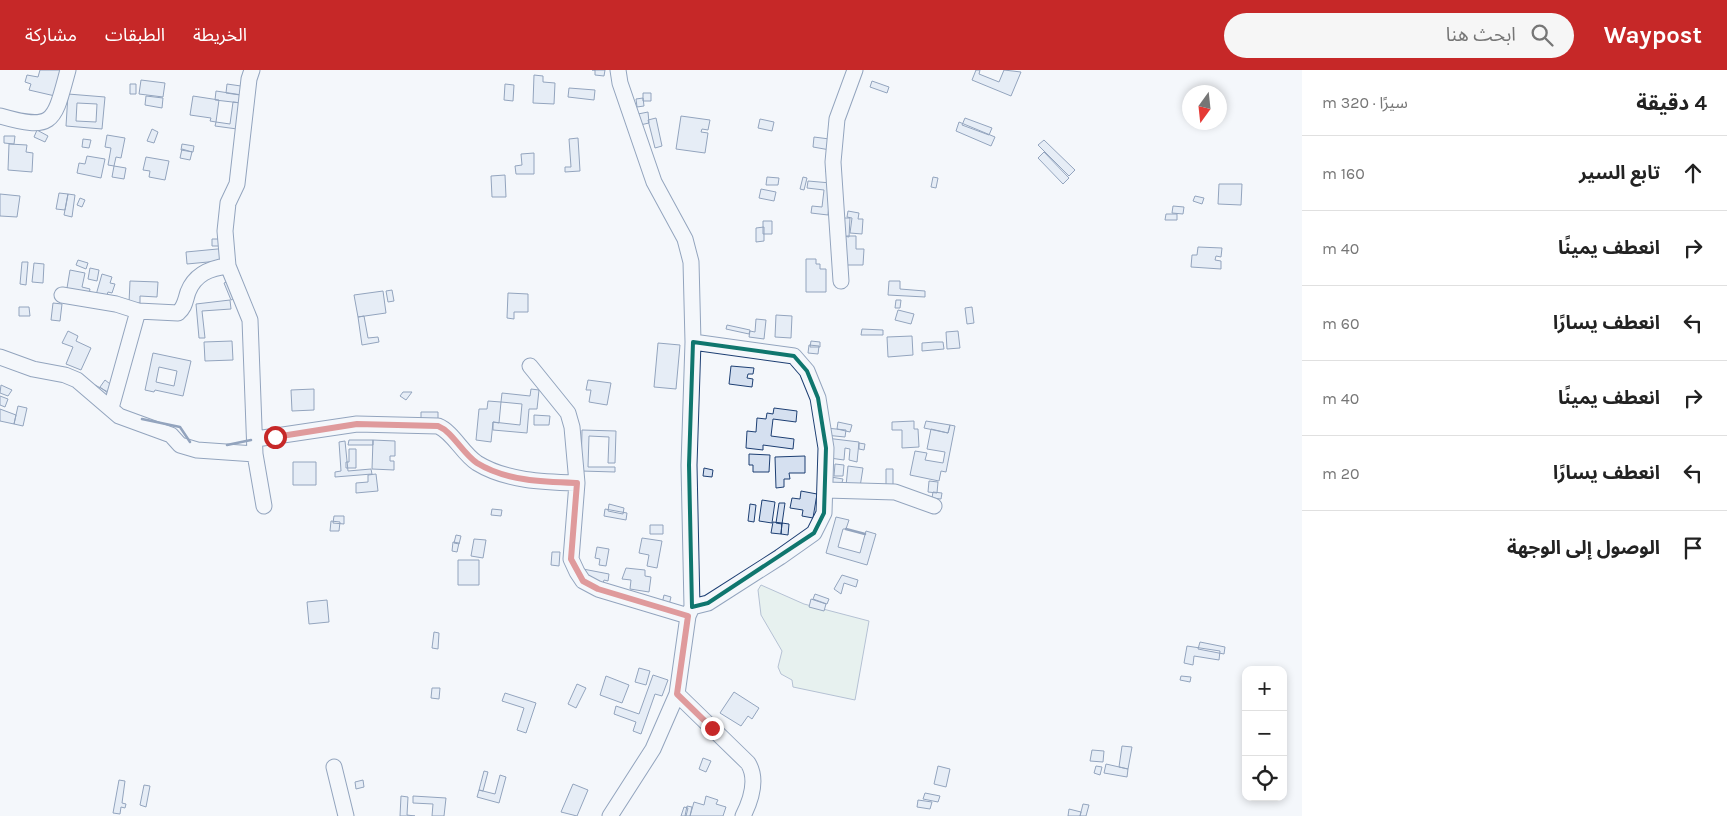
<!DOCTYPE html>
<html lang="ar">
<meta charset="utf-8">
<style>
body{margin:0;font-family:Karla,"Noto Sans Arabic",sans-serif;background:#f6f6f6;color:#222;direction:rtl}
.controls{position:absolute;right:15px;bottom:15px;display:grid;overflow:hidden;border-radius:10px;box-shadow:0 2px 8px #0003}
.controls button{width:45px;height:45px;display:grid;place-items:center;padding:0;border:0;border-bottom:1px solid #e0e0e0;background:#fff;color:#222;font:25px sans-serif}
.compass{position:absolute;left:1182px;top:15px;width:45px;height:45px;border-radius:50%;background:#fff;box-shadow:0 2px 8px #0003;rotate:195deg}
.stop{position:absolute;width:15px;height:15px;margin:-11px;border:4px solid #c62828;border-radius:50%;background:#fff}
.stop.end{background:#c62828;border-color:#fff;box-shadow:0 1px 5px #0008}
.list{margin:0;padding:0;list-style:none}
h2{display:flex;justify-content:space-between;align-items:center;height:65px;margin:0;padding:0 20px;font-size:21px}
h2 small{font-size:16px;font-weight:400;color:#767676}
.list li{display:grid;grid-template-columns:32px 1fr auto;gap:15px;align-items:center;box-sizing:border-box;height:75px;padding:0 20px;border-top:1px solid #e0e0e0}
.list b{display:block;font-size:19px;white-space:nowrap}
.list em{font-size:16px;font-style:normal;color:#767676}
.icon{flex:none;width:28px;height:28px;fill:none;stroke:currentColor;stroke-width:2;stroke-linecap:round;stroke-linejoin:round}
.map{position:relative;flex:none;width:1302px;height:746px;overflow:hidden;direction:ltr}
header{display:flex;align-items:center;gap:30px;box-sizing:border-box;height:70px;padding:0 25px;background:#c62828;color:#fff}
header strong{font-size:24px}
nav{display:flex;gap:28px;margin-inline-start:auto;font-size:18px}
.search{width:350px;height:45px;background:#f6f6f6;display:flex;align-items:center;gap:12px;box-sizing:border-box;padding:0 18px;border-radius:28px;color:#767676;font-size:19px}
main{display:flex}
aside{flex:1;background:#fff}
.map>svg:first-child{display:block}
.green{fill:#d7e8df;stroke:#687fa3}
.building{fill:#d5e0f0;stroke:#1d3f73;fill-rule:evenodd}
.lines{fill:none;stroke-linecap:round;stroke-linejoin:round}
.minor-casing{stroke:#1d3f73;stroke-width:17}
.minor{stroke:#f4f7fb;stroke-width:15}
.wall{stroke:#1d3f73;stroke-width:2.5}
.route{stroke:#c62828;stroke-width:6}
.marked{fill:none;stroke:#0f766e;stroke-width:4;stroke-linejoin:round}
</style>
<header>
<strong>Waypost</strong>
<div class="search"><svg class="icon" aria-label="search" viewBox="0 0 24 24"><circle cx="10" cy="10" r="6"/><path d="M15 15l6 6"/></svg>ابحث هنا</div>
<nav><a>الخريطة</a><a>الطبقات</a><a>مشاركة</a></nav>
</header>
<main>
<aside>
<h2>4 دقيقة<small>سيرًا · 320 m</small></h2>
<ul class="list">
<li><svg class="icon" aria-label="ahead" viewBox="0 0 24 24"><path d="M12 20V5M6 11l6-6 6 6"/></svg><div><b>تابع السير</b></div><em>160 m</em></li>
<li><svg class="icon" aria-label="right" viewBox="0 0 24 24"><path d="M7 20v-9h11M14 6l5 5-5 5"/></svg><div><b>انعطف يمينًا</b></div><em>40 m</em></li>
<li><svg class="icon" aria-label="left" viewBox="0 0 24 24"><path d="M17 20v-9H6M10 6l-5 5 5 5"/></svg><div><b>انعطف يسارًا</b></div><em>60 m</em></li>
<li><svg class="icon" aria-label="right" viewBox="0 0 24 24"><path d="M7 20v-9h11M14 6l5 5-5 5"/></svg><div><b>انعطف يمينًا</b></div><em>40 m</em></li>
<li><svg class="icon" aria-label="left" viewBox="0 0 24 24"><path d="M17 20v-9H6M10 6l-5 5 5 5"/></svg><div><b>انعطف يسارًا</b></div><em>20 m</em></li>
<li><svg class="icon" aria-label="arrive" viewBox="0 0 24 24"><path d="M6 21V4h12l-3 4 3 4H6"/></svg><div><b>الوصول إلى الوجهة</b></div></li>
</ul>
</aside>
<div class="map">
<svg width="1302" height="746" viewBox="0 0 1302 746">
<rect width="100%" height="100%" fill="#f4f7fb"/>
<path class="green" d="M761,515L804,534L869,551L855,630L793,617L792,610L781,604L778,597L782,581L761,545L758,520Z"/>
<path class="building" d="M40,0H61L55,26L29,20L31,14L25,12L27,5L38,7Z
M592,0H605L604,6L595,5V0Z
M976,0H980L979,4L999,12L1004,0L1021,2L1011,26L972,10Z
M534,5L543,6V12L555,13L554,34L533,33Z
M141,10L165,13L163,27L139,24Z
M872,11L889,17L887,23L870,17Z
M130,14H136V24H130Z
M227,14L248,17L247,26L226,23Z
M505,14L514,15L513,31L504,30Z
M569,18L595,20L594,30L568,27Z
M216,21L242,25L241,33L215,30Z
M643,23H651V31H643Z
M68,24L105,27L102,59L66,56ZM77,33L97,34L96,52L76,51Z
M146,26L163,28L162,38L145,35Z
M193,26L219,30L216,52L210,51L211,48L190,45Z
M643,28L644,36L637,37L636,29Z
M233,32L241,33L237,59L215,56L216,52L230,54Z
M648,42L649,53L640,55L638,44Z
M681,46L710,50L708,60L702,59L701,62L708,63L705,83L676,79Z
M656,48L662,76L655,78L648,50Z
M965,48L992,58L989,65L962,55Z
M760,49L774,52L772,61L758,58Z
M959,52L995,67L991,76L956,61Z
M152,59L158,62L154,73L147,71Z
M37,60L48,66L45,72L34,67Z
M107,65L125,68L121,88L116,87L114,96L108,95L111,78L105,77Z
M4,66H15L14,74L4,73Z
M814,67L837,70L832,103L826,102L830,80L813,77Z
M578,68L580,101L565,102V97H571L569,69Z
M83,69L91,70L89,78L82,77Z
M1044,70L1075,100L1069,106L1038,75Z
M9,74L27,75L26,82L33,83L32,102L8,100Z
M182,74L194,76L193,82L181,80Z
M182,79L192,82L190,90L180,88Z
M1044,82L1069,108L1063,114L1038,88Z
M534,83V104H516L515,96L522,95L521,84Z
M87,86L105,89L101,108L77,103L79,93L85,94Z
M146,87L169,91L165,110L149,107L150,101L143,100Z
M114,96L126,98L124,109L112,107Z
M505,105L506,127H492L491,106Z
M767,107L779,108L778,115H766Z
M803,107L807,108L804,120L800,119Z
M933,107L938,108L936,118L931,117Z
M808,111L831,113L828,145L811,143L812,136L822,137L824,120L807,118Z
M1219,114H1242L1241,135L1218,134Z
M761,119L776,122L774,131L759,128Z
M59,123L68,124L65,140L56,139Z
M0,124L20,126L17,147L0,146Z
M68,124L75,125L72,147L64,145Z
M1195,126L1204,128L1202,134L1193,131Z
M80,128L85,130L82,137L77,135Z
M1173,136L1184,137L1183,144L1172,143Z
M848,141L859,143L858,149H863L862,164L850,163L852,148L847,147Z
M1166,144H1177V150H1165Z
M844,148H850L849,167L843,166Z
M763,151H772V164H763Z
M764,157V171L756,172V158Z
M844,166H856V179H864L863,195H844Z
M212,169H222V176H212Z
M1198,177L1222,178L1221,187L1216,186L1215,190L1221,191V199L1191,197L1192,185H1197Z
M228,178L229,190L187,194L186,182Z
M806,189H816V194H820V199H826V222H806Z
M78,190L88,193L86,199L76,195Z
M22,192H28L26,215L20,214Z
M34,193L44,194L43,213L32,212Z
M90,198L99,200L97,211L88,209Z
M70,200L85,203L82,217L90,219L88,228L66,224Z
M102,204L112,207L110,213L115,214L112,223L108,222L106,228L96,225Z
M232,210L239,226L231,230L224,213Z
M130,211L158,212L157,227L140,226V233H129Z
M889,211H900V219L925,221V227L888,225Z
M392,220L394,231L388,232L386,221Z
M383,221L386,243L358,247L354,225Z
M508,223L528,224V242H514V249L507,248Z
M230,230L231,239L202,241L205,268H199L196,234Z
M896,230H901L900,238H895Z
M53,233L62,234L60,251L51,250Z
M19,237H29L30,246H19Z
M972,237L974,253L967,254L965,238Z
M898,240L914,244L911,254L895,250Z
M776,245L792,246L791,268L775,267Z
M364,246L368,268L378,267L379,272L362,275L358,247Z
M756,249L766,250L764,269L749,267L750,261L755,262Z
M727,255L750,260L749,264L726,259Z
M862,259L883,260V265H861Z
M68,261L78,266L76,271L91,278L81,300L66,294L73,277L62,273Z
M958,261L960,278L947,279L946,262Z
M912,266L913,285L888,287L887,267Z
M232,271L233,290L205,291L204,272Z
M811,271L820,272V277H810Z
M935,272H943L944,279L922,281V273Z
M658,273L680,275L676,319L654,317Z
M809,275L819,276L818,284L808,283Z
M153,283L191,291L183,326L155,320L154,322L145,320ZM159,297L177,301L174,316L156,312Z
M731,296L754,298L753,304H748L747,308L753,309L752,317L729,314Z
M105,310L114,317L109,324L100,317Z
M588,310L611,313L607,335L589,332L591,320H586Z
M1,315L12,320L8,326L0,323Z
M95,315L108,322L103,331L90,324Z
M314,319V340L292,341L291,320Z
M531,319L539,320L537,339H529L527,363L493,360V352L520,355L522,334L501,332L502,323L530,326Z
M403,322H412L406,330L400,326Z
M0,326L8,329L5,337L0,335Z
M488,331L501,332L499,353L493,352L491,372L476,370L479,339H487Z
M18,336L27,338L23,356L14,354Z
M774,338L797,341L796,352L773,349L771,366L794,369L793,379L763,375V380L746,378L747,361L756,362L757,348L766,349L767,343L773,344Z
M0,339L16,345L14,354L0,351Z
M421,342H438V350L421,349Z
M534,345L550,346L549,355H534Z
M914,351V359H918L919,377L902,378V360H892V352Z
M926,351L950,355L948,363L924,358Z
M838,352L852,355L850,362L837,359Z
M950,355L955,356L946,402L941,401L939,411L910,405L915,381L927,383L925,390L943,393L945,382L927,379L931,359L948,363Z
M826,358L846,360L845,367L825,365Z
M582,360L616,361L615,393H608L609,367L589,366L588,397H615V402L581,401Z
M826,368L859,372L857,392L849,390L850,379L845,378L844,390L830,388Z
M349,370H373V375H348Z
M373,370L395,371V386H390V391H394V400L372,399Z
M345,371L348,401L371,399L372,404L335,407V402L341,401L339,372Z
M859,373L865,374L864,380L859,379Z
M349,379H356V398H346V392H349Z
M749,384L770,385L769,402H753V395H749Z
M805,386V403H789L790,409H784V417L776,418L775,387Z
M293,392H316V415H293Z
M835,394L844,395L843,406H834Z
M848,396L863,398L860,417L846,416Z
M704,398L713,400L712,407L703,406Z
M886,399H893V415L886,416Z
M376,404L378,421L356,423V413L368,412V405Z
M831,407L843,409L841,416L830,413Z
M929,411L938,412L937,423L928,422Z
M801,421L817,424L813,448L802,446L803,440L790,438L792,428L800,429Z
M933,422L942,423L941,429L932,428Z
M762,430L775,432L772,453L759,451Z
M779,433H785L782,454L776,453Z
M609,434L624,438L623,444L608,441Z
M750,434L756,435L754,452L748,451Z
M492,439L502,440L501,446L491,445Z
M605,439L627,443L626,450L604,446Z
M334,446H344V454L333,453Z
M836,447L849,450L846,459H843L838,477L860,483L866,461L876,464L867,495L826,483Z
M331,451L340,452L339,461H330Z
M773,452L782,453L781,464L771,463Z
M782,453L789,454L788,465L781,464Z
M650,455H663V464H650Z
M456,465L461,466L459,474L454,473Z
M642,468L662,471L657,498L647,496L649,485L639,483Z
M474,469L486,470L483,488L471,486Z
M453,472L459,473L457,482L452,481Z
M597,477L609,479L606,496L599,495L600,489L595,488Z
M552,482H560L559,496L551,495Z
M458,490H479V515H458Z
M626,498L645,500V506L651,507L649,522L630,519L631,510L622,509Z
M583,499L609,504L608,511L604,510L602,517L589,522Z
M842,505L858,510L856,517L844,513L841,524L834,519Z
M815,524L829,529L827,534L813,529Z
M664,525L671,527L668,539L661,538Z
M811,529L826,534L824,541L809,537Z
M327,530L329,552L309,554L307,532Z
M434,562L439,563L438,579L432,578Z
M1200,572L1225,577L1224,584L1198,579Z
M1187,576L1220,581L1219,590L1194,586L1193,595L1184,593Z
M639,598L650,601L646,615L635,612Z
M653,605L668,610L662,626L655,624L641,664L633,661L636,652L614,644L616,636L639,644Z
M606,606L629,615L622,633L600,625Z
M1181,606L1191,607L1190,612L1180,610Z
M577,614L586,618L576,638L568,634Z
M432,618H440L439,629L431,628Z
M734,622L759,638L752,649L748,646L741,656L720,643Z
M505,623L536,633L526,663L517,660L524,638L502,631Z
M1122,676L1132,677L1128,699L1119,697Z
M1092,680L1104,681L1103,692L1090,691Z
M703,688L711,691L706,702L699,699Z
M1106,694L1128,699L1127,707L1104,703Z
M938,696L950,699L946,717L934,714Z
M1096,696L1102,697L1100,705L1094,703Z
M484,701L488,702L483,721L479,720Z
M500,705L506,707L499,733L477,727L479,720L495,724Z
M119,710L125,711L122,733L126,734L125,738L121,737L120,744L113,743Z
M363,710L364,717L356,719L355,712Z
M573,714L588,720L577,746L561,742Z
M144,715L150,716L146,737L140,735Z
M925,723L940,726L938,732L923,729Z
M401,726L408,727L407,745L415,746H400Z
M413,726L446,728L444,746H432L433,734L413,733Z
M706,726L718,730L716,734L726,737L723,746H690L694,732L704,735Z
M918,730L932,732L930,739L917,737Z
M1083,734L1089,735L1086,746H1080Z
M687,736L692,737L690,746H685Z
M684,737L688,738L686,746H681Z
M1069,739L1081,742L1080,746H1068Z"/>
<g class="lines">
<g class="minor-casing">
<path id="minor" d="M252,0L249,9L237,114L228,133L225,161L228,196L250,250L255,384L264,436
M0,46C55,62 54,51 68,0
M841,211L833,92L837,49L855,0
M62,225L116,234L138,241
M0,287L33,299L65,305L77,310L119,346L171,365L180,375L197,380L255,384
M530,296L568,343L572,357L577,413L571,489L577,502L583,511L598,519L688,546
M111,338L138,241L178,243C185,237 185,231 188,222C195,204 210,198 228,196
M256,369L357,354L438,356C453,362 462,383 477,393C506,411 544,412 577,413
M826,420L895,422L934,436
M692,537L708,533L780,487L814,463L824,443L826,378L818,328L807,301L794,286L693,272
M677,624L748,693C758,709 751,730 743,746
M334,697L346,746
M610,746L653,679L677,624L688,546L692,537L689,395L693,272L691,192L685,169L654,112L620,13L618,0"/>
</g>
<use href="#minor" class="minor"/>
<path class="wall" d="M142,349L180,357L190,372
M227,375L251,370
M846,459L865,464"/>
</g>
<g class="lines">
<path class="route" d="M275,367L357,354L438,356C453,362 462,383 477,393C506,411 544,412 577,413L571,489L583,511L598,519L688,546L677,624L712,658"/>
</g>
<path d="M0 0H1302V746H0ZM693,272L794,286L807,301L818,328L826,378L824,443L814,463L708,533L692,537L689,395Z" fill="#f4f7fb" fill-opacity=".55" fill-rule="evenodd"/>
<path class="marked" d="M693,272L794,286L807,301L818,328L826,378L824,443L814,463L708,533L692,537L689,395Z"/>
</svg>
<div class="controls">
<button>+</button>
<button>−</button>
<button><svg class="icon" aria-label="locate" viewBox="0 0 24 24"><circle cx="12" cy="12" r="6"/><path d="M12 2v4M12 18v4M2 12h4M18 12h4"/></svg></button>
</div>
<svg class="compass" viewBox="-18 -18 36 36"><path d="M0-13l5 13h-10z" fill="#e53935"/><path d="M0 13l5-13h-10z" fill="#767676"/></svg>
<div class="stop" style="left:275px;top:367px"></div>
<div class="stop end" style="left:712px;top:658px"></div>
</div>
</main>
